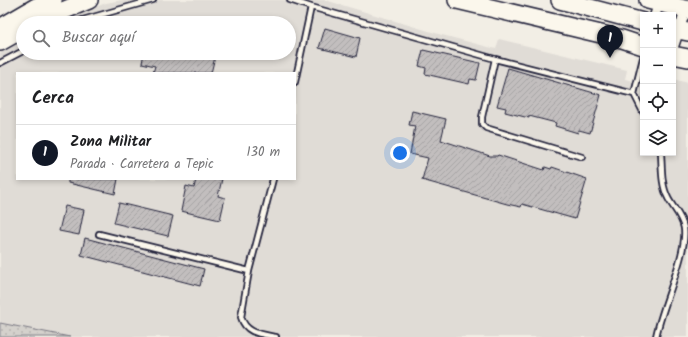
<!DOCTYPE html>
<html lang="es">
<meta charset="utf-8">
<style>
body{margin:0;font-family:Kalam,sans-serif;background:#f2f2f2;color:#202124}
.controls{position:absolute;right:12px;top:12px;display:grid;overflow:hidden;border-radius:0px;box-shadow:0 2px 6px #0003}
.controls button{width:36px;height:36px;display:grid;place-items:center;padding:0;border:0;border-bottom:1px solid #e0e0e0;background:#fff;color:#202124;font:20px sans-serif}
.you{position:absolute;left:400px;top:153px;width:14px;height:14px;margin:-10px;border:3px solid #fff;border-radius:50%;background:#1a73e8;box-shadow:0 0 0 6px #1a73e833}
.badge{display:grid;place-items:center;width:26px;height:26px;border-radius:50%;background:#111827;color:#fff;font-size:13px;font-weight:700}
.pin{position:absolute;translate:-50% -33px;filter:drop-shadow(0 1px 2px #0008)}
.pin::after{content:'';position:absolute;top:21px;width:14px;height:12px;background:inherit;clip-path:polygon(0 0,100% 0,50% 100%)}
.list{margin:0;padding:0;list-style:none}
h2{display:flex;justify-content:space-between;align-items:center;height:52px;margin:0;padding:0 16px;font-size:17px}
h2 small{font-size:13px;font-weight:400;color:#757577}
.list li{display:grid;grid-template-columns:26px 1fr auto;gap:12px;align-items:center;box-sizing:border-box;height:56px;padding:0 16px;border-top:1px solid #e0e0e0}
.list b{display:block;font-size:15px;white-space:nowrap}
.list p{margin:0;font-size:13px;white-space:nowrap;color:#757577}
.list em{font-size:13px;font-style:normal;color:#757577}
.icon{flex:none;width:22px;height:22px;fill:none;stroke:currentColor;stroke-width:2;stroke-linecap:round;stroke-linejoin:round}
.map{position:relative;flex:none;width:688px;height:337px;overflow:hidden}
.search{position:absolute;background:#fff;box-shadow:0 2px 6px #0003;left:16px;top:16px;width:280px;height:44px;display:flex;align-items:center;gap:10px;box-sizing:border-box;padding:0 14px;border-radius:22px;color:#757577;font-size:15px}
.panel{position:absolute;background:#fff;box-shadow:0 2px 6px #0003;left:16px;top:72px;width:280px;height:108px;border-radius:0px}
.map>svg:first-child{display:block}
.built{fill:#e0dcd6;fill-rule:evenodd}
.grass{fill:url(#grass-dots);stroke:#7b7a84}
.building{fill:url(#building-hatch);stroke:#22223b}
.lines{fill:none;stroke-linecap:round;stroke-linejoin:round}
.lane-casing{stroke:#22223b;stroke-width:8}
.street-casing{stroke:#22223b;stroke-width:12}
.highway-casing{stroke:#22223b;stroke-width:20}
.lane{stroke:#fbf7ec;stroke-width:4.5}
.street{stroke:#fbf7ec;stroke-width:9}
.highway{stroke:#fbf7ec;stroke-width:17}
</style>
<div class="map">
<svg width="688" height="337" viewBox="0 0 688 337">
<defs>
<pattern id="grass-dots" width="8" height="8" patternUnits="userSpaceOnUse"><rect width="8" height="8" fill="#d4d1cc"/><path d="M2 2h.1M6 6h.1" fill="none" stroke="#b6b3b0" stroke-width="1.8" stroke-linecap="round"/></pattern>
<pattern id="building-hatch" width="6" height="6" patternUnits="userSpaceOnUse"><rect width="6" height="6" fill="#c2bebe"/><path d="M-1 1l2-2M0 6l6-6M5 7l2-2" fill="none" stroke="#a6a3a4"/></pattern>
</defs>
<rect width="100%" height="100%" fill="#f2eee5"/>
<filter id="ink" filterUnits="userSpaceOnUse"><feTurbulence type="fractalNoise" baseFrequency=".025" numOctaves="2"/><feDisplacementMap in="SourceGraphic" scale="8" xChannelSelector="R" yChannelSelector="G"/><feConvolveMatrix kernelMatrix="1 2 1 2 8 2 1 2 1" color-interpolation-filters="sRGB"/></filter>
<g filter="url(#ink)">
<path class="built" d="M122,0H325L442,35L496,49L499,39L627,70L625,79L643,83V153H673V79L688,83V337H0V53L23,39V53H289V23H55L106,3ZM17,73H295V179H17Z"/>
<path class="grass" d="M0,323L70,337H0Z"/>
<path class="building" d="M325,28L360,38L356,57L319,48Z
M423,50L480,63L476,80L470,79L469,84L425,74L426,68L419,66Z
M144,53H216L211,73H153L155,66L142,63Z
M508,68L601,95L590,133L579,130L578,133L555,126L556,123L529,116V118L505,112L506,108L497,106Z
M412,111L446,119L441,140L490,156H497L498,155L544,170L545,167L551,169L552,167L587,179L575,219L522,204L521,207L507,204L422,180L428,158L410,154L415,126L409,125Z
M68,179H118L115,194L68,183Z
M196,179H222L218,196L225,198L220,220L181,211L186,186L194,188Z
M119,203L173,216L168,236L114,223Z
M65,206L84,210L79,235L59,231Z
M85,238L204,269L200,286L81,255Z"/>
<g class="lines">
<g class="lane-casing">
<path id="lane" d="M290,0L311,7
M72,23L153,0
M495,59L482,117V124L486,128L582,157
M0,63L23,51
M295,82L311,7L495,59L626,92L634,94L643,58
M634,94L643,112
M273,179L249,271L241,317C246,334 261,334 276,337
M99,234L249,271
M656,337C661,308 688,253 684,228C682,216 673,208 668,198C661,185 662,168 661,153"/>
</g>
<g class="street-casing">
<path id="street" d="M655,15L660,0
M673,48L687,6"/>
</g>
<g class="highway-casing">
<path id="highway" d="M457,0L622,39L643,46
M560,0L643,22
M648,0L688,10
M34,23L89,0
M0,28L36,7L53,0
M673,29L688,32
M0,42L23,29
M673,55L688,58"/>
</g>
<use href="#lane" class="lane"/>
<use href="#street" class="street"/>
<use href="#highway" class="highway"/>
</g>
</g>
</svg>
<div class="controls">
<button>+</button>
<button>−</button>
<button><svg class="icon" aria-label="locate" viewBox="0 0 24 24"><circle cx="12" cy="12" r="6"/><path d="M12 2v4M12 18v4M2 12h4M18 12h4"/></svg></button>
<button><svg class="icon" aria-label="layers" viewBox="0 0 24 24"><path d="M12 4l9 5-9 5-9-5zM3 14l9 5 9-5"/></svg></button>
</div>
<div class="you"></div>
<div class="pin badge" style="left:610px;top:58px">1</div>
<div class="search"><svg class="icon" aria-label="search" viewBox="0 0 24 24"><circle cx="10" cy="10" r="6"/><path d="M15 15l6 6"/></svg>Buscar aquí</div>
<section class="panel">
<h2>Cerca<small></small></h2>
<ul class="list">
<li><span class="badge">1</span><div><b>Zona Militar</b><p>Parada · Carretera a Tepic</p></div><em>130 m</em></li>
</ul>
</section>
</div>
